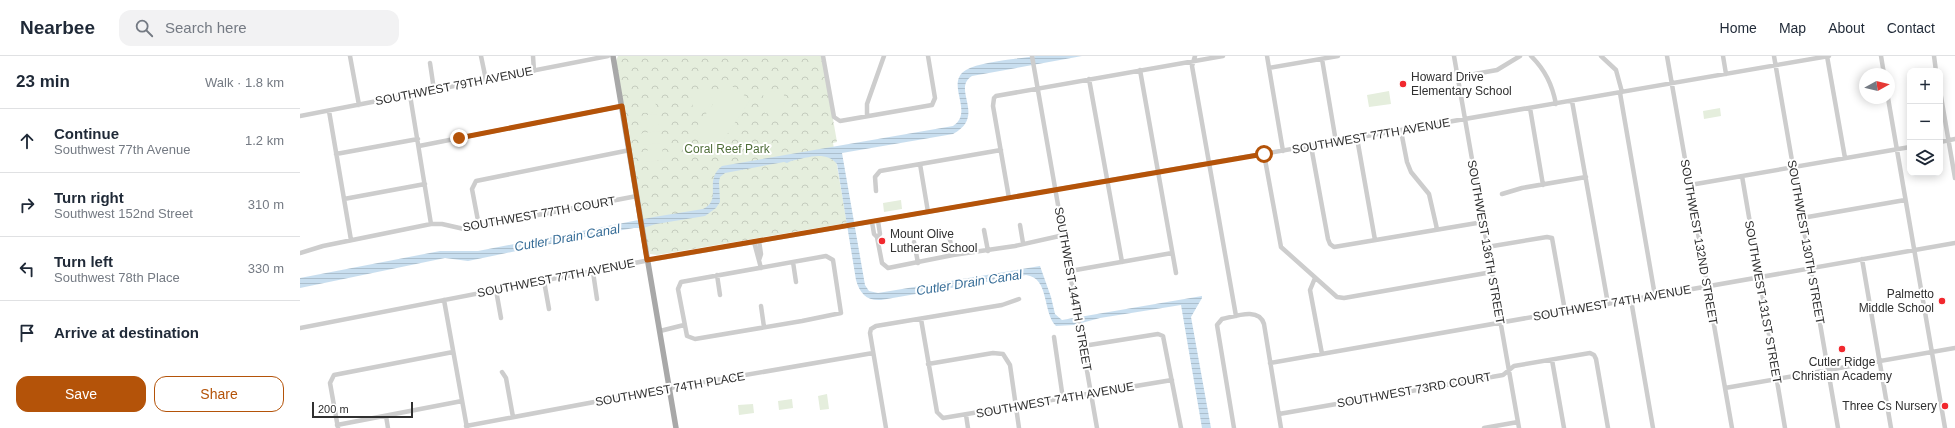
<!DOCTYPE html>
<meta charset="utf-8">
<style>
body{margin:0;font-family:Arial,sans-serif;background:#f2f2f3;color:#1f2937}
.controls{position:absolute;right:12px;top:12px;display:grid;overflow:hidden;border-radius:8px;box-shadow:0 2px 10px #0003}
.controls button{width:36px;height:36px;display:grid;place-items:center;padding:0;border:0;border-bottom:1px solid #e0e1e3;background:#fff;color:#1f2937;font:20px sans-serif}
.compass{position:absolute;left:1559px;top:12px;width:36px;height:36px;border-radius:50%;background:#fff;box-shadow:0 2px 10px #0003;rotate:82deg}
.scale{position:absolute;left:12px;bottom:10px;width:101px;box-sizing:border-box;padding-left:4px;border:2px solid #303030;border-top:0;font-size:11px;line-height:14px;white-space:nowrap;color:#303030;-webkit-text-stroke:3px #fff;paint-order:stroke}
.stop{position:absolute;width:12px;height:12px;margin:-9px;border:3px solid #b45309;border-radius:50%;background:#fff}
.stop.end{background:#b45309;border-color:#fff;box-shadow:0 1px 4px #0008}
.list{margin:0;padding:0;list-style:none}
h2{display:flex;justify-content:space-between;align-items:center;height:52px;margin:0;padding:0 16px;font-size:17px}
h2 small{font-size:13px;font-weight:400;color:#747a83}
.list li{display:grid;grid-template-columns:26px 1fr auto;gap:12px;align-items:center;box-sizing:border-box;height:64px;padding:0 16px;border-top:1px solid #e0e1e3}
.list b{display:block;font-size:15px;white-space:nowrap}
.list p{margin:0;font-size:13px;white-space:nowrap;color:#747a83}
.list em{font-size:13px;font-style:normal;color:#747a83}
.actions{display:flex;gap:8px;padding:12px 16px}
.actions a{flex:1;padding:9px 0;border:1px solid #b45309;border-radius:12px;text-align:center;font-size:14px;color:#b45309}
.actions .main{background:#b45309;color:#fff}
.icon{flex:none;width:22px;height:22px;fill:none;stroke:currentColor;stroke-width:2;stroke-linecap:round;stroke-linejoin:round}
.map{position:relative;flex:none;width:1655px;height:372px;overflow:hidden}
header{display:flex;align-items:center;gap:24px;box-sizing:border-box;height:56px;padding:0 20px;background:#fff;border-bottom:1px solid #e0e1e3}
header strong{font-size:19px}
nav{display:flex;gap:22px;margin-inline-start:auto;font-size:14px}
.search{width:280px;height:36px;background:#f2f2f3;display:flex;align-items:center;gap:10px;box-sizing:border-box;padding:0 14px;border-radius:12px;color:#747a83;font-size:15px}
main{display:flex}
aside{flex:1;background:#fff}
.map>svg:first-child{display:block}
.park{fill:url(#park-crowns)}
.pitch{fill:#e5eedd}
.water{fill:url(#water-rules)}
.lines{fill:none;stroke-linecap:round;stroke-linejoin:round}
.minor{stroke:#cdcdcd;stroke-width:4.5}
.major{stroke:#a8a8a8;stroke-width:5.5}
.route{stroke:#b45309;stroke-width:5}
.poi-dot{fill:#f1282e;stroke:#fff;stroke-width:1.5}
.labels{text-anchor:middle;stroke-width:4;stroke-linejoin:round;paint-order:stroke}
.poi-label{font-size:12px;fill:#303030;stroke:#fff;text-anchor:start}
.street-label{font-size:12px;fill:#303030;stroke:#fff}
.park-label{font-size:12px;fill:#506f3a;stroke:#fff}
.water-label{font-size:13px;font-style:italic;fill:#386e98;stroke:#fff}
</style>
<header>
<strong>Nearbee</strong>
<div class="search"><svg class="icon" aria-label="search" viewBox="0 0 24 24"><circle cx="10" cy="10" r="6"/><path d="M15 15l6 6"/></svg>Search here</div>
<nav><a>Home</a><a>Map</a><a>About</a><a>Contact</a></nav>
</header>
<main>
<aside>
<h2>23 min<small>Walk · 1.8 km</small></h2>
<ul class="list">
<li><svg class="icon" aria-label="ahead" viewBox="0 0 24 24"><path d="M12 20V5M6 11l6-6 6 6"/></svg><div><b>Continue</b><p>Southwest 77th Avenue</p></div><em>1.2 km</em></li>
<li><svg class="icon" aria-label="right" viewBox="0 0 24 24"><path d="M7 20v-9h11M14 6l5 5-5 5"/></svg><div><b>Turn right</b><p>Southwest 152nd Street</p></div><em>310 m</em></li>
<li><svg class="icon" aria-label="left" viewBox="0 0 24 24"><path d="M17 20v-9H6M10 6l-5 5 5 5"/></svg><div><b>Turn left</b><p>Southwest 78th Place</p></div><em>330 m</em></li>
<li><svg class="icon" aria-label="arrive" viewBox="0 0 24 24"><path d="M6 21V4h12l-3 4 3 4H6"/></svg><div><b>Arrive at destination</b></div></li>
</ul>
<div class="actions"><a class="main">Save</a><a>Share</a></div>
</aside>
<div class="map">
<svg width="1655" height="372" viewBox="0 0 1655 372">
<defs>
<pattern id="park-crowns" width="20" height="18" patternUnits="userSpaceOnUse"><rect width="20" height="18" fill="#e5eedd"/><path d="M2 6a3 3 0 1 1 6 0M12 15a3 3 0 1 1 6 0" fill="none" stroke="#c5ccbe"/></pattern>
<pattern id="water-rules" width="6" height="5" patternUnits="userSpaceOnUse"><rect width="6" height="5" fill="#c8deef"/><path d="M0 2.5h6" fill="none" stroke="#acbfcd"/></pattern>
</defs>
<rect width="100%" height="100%" fill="#fff"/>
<path class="park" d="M318,0H522L537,86L533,87L547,167L357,199L350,198L348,192L316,5Z"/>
<path class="pitch" d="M428,27L450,44L418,92L393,76Z
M409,32L412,43L411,48L403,54L393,52L390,35Z
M482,34C489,48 480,59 465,57L463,37Z
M1089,35L1091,48L1069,51L1067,39Z
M355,44L357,56L341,57L339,46Z
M1420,52L1421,60L1404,63L1403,55Z
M357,58L359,69L341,72L339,60Z
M360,75L361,87L343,89L342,77Z
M362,92L364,104L346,106L344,95Z
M601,144L602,153L584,156L583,147Z
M527,338L529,353L520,354L518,340Z
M492,343L493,352L479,354L478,345Z
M453,348L454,357L439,359L438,349Z"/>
<path class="water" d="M736,0H782L672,20C651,33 687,60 653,78L542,97L565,229L569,235L578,237L740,210L751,241L755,258L762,264L902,240V242L891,261L911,372H902L881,249L800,262L774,269L756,270C742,256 750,222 726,219L581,244C567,245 560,238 556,224L537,108C526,94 506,102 491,105L487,107L484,106L425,117L420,121L419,126L420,146L416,152L405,160L356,168L343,172H334L294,179L168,205L145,202L0,232V222L140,195H178L354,161L403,153C423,143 403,125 422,110L653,70C675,56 644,27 666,14C681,5 718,3 736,0Z"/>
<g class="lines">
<path class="minor" d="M50,0L59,49
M181,0L186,24
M233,0L234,15
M523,0L534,61L540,65L632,49L635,42L628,0
M732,0L797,372
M895,0L892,10L936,260
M967,0L983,95
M1154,0L1219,372
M1231,0C1245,14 1252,28 1256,48
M1301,0L1316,14L1322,36
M1367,0L1432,372
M1423,0L1426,18
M1474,0L1538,372
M1527,0L1545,102
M1581,0L1584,18
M1634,0L1636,15
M1022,3L1036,86
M130,7L134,34
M969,12L1038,0
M840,14L876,217
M1158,21L1197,14L1220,0
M789,23L822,206
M1640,35L1655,122
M1320,37L1355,240
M110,39L131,168
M1588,42L1645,372
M1272,45L1308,248
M1230,52L1243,129
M29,55L51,184
M0,60L308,0
M567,60V48L584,0
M1101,75L1107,106L1111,116L1129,138L1137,173
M1057,82L1075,184
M1640,86L1655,83
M119,90L322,50
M1011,90L1028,183L1030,188L1034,191L1183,166
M36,98L118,83
M964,98L981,191L1037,241L1044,242L1192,216
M620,108L628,156
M1442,120L1485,372
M1390,129L1610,91
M576,135L575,121L580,115L701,94
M1202,138L1222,132L1286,121
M709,142L693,50L694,42L696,40L923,0
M44,143L125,128
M1502,162L1605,144
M572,166L574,178L577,181L582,207L588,212L653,199L715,190L764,179
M720,169L723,187
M179,170L172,133L176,125L330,94
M684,174L688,195
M649,179L653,199
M577,181L580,178L578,165
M459,185L461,198L459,204
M454,186L461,212
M614,186L618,207
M1187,191L1247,181L1252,182L1265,255
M0,197L23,190L131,168H142L164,173L337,140
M526,200L533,204L541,257L502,265L395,283L387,280L378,233L381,226Z
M1562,203L1591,372
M493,206L496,226
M770,215L872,197
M293,216L297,243
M417,219L420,239
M1015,222L1010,234L1022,298
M244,225L249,253
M196,234L201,262
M144,244L167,372
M1331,244L1353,372
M461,250L464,271
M621,263L637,356L643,362L872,324
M0,272L355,203L1529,0
M360,275L384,269
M754,281L763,343
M783,290L858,278L863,280L881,372
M1252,304L1264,372
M970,307L1655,187
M628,308L693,297L703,298L710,309L719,372
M202,316L206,322L213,361
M1425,332L1655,292
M979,358L1203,319L1214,310L1290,297L1294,299L1296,303L1308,372
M666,359L668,372
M86,360L88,372
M37,369L162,345
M166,370L364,333L573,297
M38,372L30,327L34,319L153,296
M586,372L570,277L571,273L576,270L702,249L719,243
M934,372L917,269L922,263C936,260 959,251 964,268L981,372
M1184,372L1218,366"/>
<path class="major" d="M313,0L376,372"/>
</g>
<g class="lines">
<path class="route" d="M159,82L322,50L347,204L964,98"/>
</g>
<g class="poi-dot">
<circle cx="1103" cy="28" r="4"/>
<circle cx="582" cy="185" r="4"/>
<circle cx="1642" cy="245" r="4"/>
<circle cx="1542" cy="293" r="4"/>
<circle cx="1645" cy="350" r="4"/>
</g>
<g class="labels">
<g class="poi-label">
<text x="1111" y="25">Howard Drive<tspan x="1111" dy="14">Elementary School</tspan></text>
<text x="590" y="182">Mount Olive<tspan x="590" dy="14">Lutheran School</tspan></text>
<text x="1634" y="242" text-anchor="end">Palmetto<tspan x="1634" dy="14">Middle School</tspan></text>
<text x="1542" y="310" text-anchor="middle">Cutler Ridge<tspan x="1542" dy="14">Christian Academy</tspan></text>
<text x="1637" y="354" text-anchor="end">Three Cs Nursery</text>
</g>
<g class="street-label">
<text transform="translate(154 30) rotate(-11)" y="4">SOUTHWEST 79TH AVENUE</text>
<text transform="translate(1071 80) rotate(-10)" y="4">SOUTHWEST 77TH AVENUE</text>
<text transform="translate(239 158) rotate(-10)" y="4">SOUTHWEST 77TH COURT</text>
<text transform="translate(1186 186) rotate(80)" y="4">SOUTHWEST 136TH STREET</text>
<text transform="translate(1399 186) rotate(80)" y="4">SOUTHWEST 132ND STREET</text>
<text transform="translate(1506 186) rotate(80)" y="4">SOUTHWEST 130TH STREET</text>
<text transform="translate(256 222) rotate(-11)" y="4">SOUTHWEST 77TH AVENUE</text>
<text transform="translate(773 233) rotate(80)" y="4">SOUTHWEST 144TH STREET</text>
<text transform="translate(1463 246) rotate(80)" y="4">SOUTHWEST 131ST STREET</text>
<text transform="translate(1312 247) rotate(-10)" y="4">SOUTHWEST 74TH AVENUE</text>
<text transform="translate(370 333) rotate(-10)" y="4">SOUTHWEST 74TH PLACE</text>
<text transform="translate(1114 334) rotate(-10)" y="4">SOUTHWEST 73RD COURT</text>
<text transform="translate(755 344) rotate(-10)" y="4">SOUTHWEST 74TH AVENUE</text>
</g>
<g class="park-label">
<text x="427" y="97">Coral Reef Park</text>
</g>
<g class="water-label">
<text transform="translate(267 181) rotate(-10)" y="5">Cutler Drain Canal</text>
<text transform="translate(669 226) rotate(-9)" y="5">Cutler Drain Canal</text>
</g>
</g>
</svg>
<div class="controls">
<button>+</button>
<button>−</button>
<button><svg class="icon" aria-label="layers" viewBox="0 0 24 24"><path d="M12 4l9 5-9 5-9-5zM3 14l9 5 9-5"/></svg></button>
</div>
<svg class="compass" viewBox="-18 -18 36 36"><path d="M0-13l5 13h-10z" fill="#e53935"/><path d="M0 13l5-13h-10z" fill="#747a83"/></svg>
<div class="scale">200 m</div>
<div class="stop" style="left:964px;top:98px"></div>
<div class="stop end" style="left:159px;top:82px"></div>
</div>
</main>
